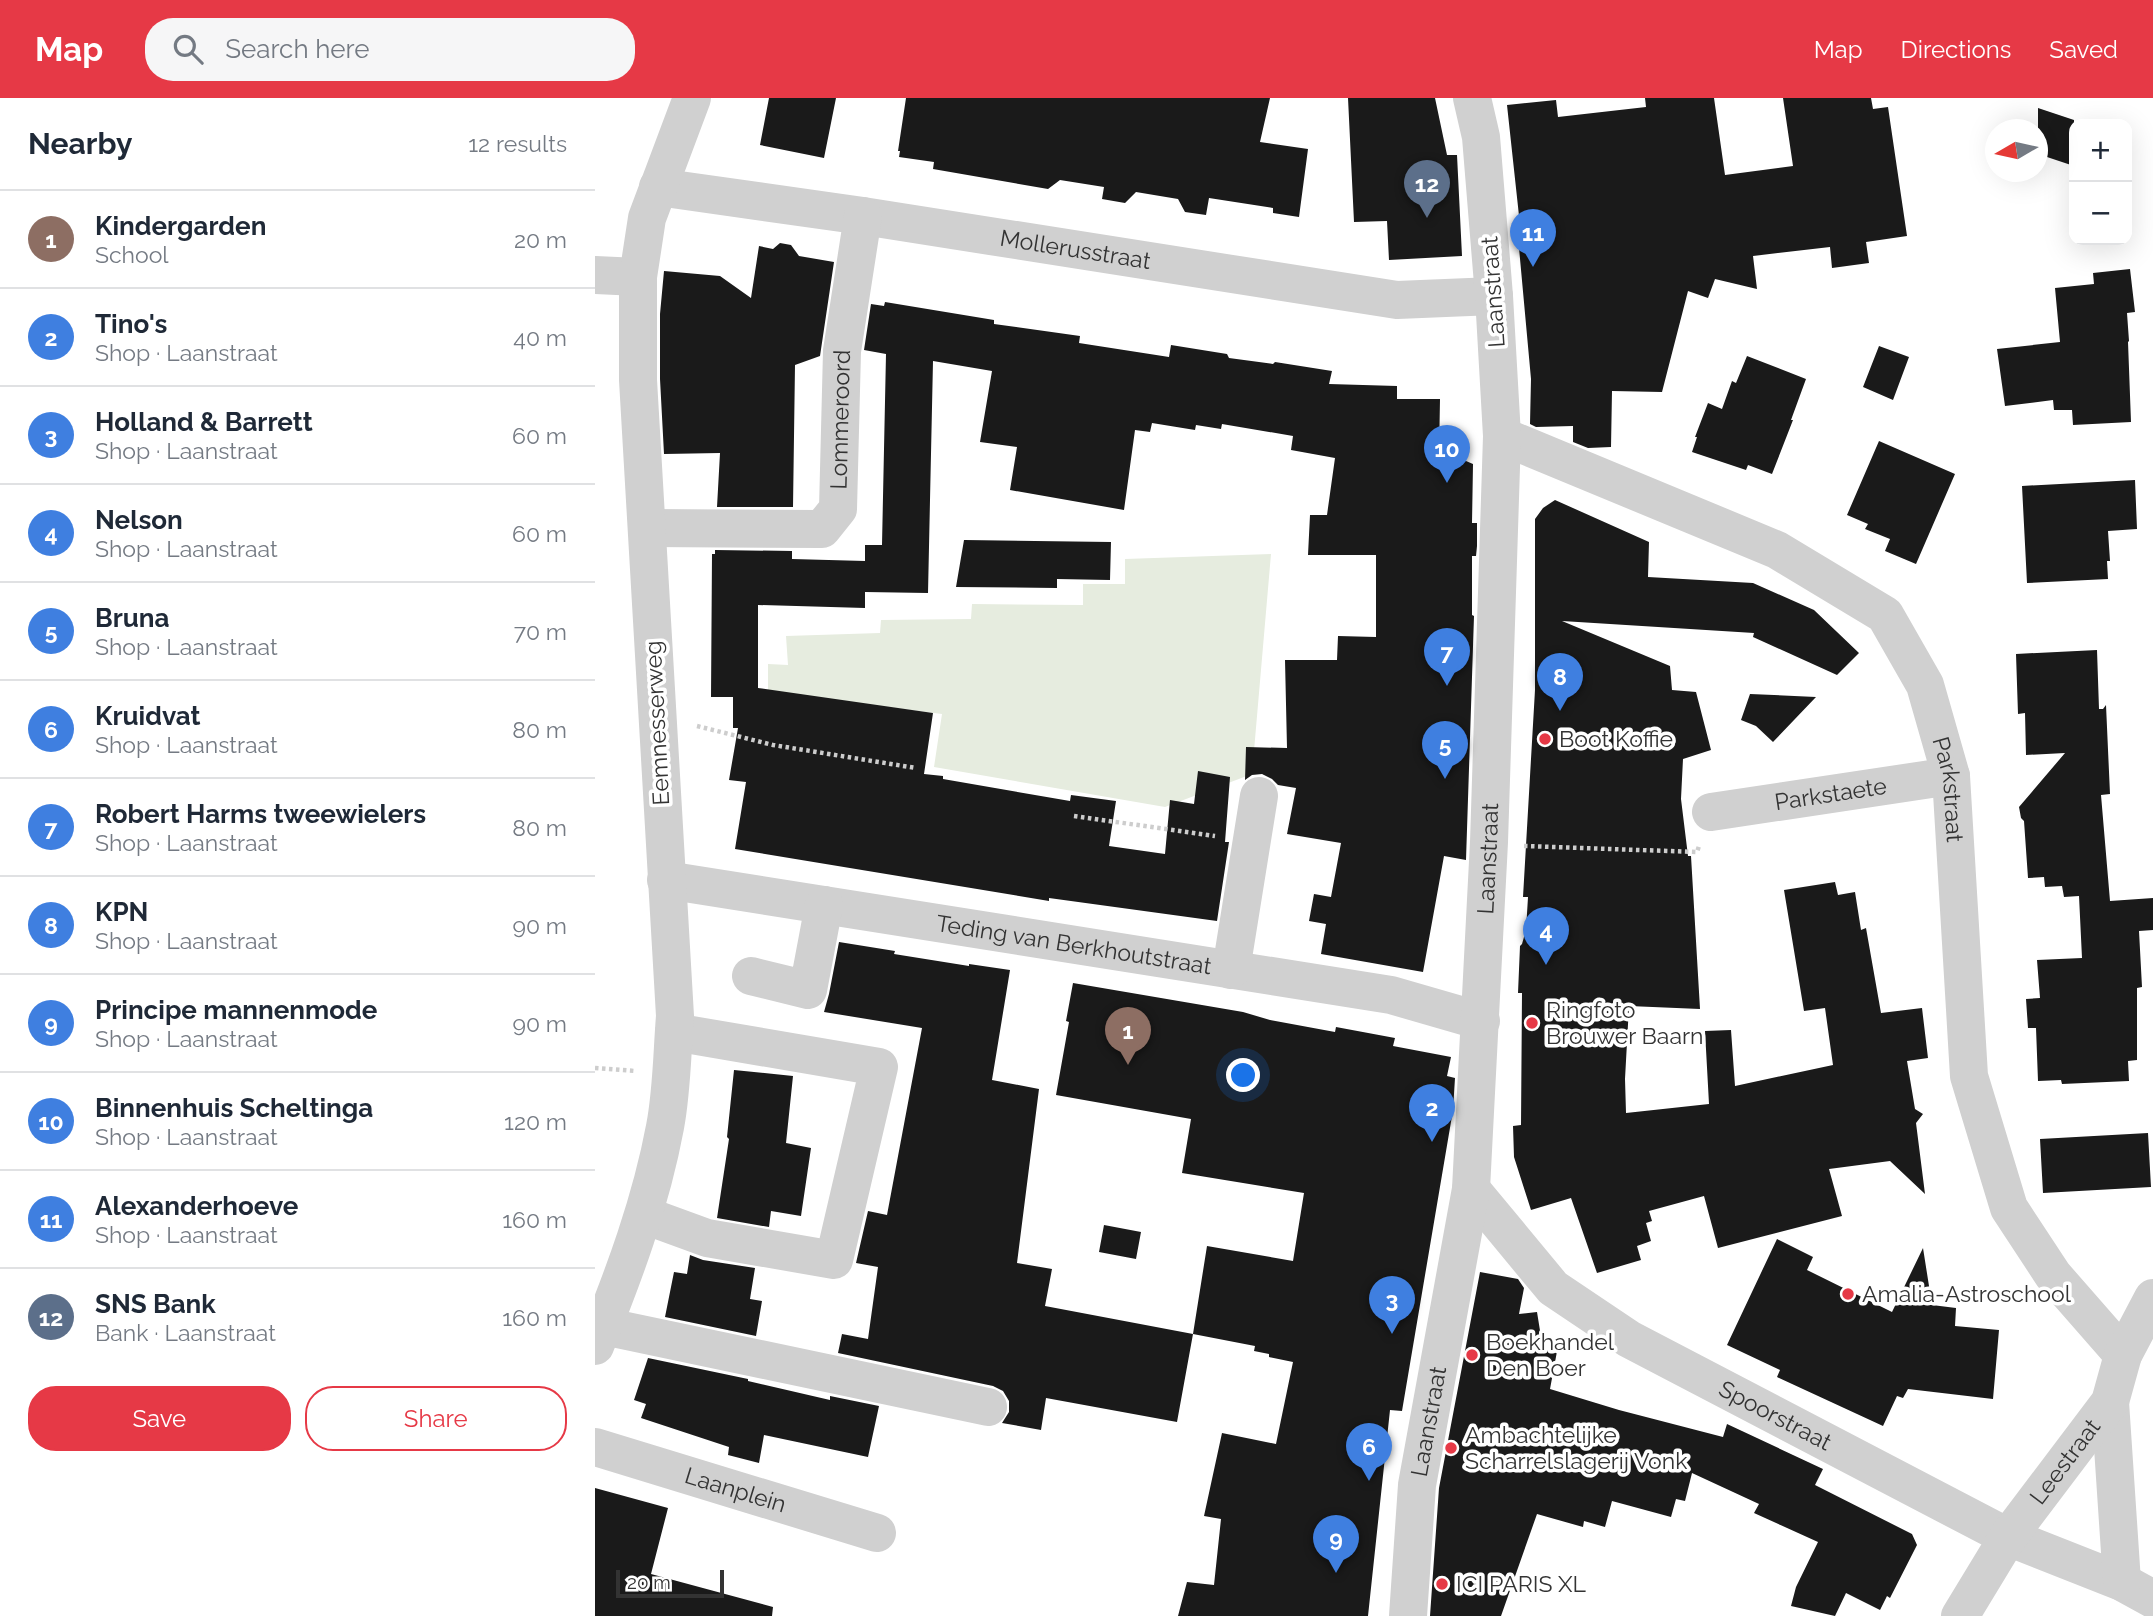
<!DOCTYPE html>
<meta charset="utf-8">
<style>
body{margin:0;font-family:Raleway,sans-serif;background:#f6f6f7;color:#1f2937}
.controls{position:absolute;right:21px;top:21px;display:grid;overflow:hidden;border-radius:14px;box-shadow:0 7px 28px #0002}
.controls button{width:63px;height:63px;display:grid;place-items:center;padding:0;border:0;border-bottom:2px solid #e0e1e3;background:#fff;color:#1f2937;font:35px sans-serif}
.compass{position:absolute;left:1390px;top:21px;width:63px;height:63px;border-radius:50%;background:#fff;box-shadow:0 7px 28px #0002;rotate:261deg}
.scale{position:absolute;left:21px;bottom:18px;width:108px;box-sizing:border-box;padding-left:7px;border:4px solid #333;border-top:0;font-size:19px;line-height:24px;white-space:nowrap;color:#333;-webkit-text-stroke:5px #fff;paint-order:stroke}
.you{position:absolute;left:649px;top:978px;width:24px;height:24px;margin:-18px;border:5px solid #fff;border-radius:50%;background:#1a73e8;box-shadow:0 0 0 10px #1a73e833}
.badge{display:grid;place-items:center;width:46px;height:46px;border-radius:50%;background:#e63946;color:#fff;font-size:23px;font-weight:700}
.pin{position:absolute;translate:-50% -58px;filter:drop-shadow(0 2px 4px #0008)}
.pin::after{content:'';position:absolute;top:37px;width:24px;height:21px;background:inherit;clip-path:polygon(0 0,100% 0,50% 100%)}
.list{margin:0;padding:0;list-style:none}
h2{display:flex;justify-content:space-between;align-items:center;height:91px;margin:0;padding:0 28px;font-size:30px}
h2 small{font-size:23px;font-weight:400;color:#747a83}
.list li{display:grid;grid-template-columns:46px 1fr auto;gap:21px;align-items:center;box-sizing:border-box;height:98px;padding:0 28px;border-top:2px solid #e0e1e3}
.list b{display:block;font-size:26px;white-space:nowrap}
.list p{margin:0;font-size:23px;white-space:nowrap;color:#747a83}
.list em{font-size:23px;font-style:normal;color:#747a83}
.actions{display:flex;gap:14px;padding:21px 28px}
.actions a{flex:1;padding:16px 0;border:2px solid #e63946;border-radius:28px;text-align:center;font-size:24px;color:#e63946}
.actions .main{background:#e63946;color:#fff}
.icon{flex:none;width:38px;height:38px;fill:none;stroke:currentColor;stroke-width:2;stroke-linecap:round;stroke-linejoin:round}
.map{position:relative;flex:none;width:1558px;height:1518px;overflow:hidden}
header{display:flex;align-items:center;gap:42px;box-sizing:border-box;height:98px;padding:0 35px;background:#e63946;color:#fff}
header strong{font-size:33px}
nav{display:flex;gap:38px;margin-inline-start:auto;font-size:24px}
.search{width:490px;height:63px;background:#f6f6f7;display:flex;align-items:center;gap:18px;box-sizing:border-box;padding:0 24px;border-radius:28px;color:#747a83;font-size:26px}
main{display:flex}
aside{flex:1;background:#fff}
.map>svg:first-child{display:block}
.green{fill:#e6ecdf}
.building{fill:#1a1a1a}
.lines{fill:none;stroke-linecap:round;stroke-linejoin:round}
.path{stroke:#cdcdcd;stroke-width:4.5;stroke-dasharray:3.5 3.5;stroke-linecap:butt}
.minor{stroke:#d0d0d0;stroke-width:38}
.poi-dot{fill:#e63946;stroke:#fff;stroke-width:2.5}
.labels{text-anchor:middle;stroke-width:7;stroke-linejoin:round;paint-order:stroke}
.street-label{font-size:23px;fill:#333;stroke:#fff}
.poi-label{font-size:23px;fill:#333;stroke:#fff;text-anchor:start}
</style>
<header>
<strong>Map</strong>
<div class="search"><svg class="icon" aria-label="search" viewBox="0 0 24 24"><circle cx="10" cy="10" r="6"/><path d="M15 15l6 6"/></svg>Search here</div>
<nav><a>Map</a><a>Directions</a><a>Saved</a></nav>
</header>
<main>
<aside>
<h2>Nearby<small>12 results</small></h2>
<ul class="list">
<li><span class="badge" style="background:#8d6e63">1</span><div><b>Kindergarden</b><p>School</p></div><em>20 m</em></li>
<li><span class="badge" style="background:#3f7fe0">2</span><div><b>Tino's</b><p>Shop · Laanstraat</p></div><em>40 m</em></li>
<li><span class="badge" style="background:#3f7fe0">3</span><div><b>Holland &amp; Barrett</b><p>Shop · Laanstraat</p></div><em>60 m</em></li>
<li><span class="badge" style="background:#3f7fe0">4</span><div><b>Nelson</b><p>Shop · Laanstraat</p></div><em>60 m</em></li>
<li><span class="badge" style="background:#3f7fe0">5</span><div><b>Bruna</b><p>Shop · Laanstraat</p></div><em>70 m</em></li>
<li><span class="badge" style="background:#3f7fe0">6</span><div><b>Kruidvat</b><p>Shop · Laanstraat</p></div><em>80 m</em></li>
<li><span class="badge" style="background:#3f7fe0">7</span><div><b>Robert Harms tweewielers</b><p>Shop · Laanstraat</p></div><em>80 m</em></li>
<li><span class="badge" style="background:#3f7fe0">8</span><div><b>KPN</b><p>Shop · Laanstraat</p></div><em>90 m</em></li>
<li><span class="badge" style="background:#3f7fe0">9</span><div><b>Principe mannenmode</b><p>Shop · Laanstraat</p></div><em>90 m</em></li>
<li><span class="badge" style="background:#3f7fe0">10</span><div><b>Binnenhuis Scheltinga</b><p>Shop · Laanstraat</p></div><em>120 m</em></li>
<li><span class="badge" style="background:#3f7fe0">11</span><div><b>Alexanderhoeve</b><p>Shop · Laanstraat</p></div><em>160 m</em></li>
<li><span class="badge" style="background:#5c6f8a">12</span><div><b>SNS Bank</b><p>Bank · Laanstraat</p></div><em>160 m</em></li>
</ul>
<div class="actions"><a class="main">Save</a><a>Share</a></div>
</aside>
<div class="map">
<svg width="1558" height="1518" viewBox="0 0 1558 1518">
<rect width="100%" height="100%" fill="#fff"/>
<path class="green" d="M676,456L657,676L570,709L339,669L347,616L173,594V566L193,567L191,538L285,535L286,522L376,521L377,506L488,507V486H530V461Z"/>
<path class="building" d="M174,0H241L229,60L165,47Z
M311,0H675L665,44L713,51L704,119L678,115V110L614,100L611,117L590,114L583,101L541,94L530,105L507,101L509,89L465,82L453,91L338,71L339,64L304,59L305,53H303Z
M753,0H840L852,57H862L867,158L794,162L792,123L759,124Z
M1050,0H1119L1130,77L1198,68L1188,0H1276L1278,11L1293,9L1312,138L1271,144L1274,165L1237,170L1235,149L1158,158L1162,191L1120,181L1113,200L1093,193L1067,294L1017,293L1016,349L993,350L978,344V328L941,329L935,326L936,281L922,128L925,127L912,7L961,2L963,19L1051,9Z
M1443,10L1479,22V68L1443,56Z
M185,145L196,147L204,158L239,164L225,258L200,267L198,409H122L125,355L69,356L65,281V216L69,173L125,178L156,200L164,148L178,151Z
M1535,171L1540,214L1532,215L1534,243L1533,244L1536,324L1478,327L1477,312H1459L1458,302L1410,308L1402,251L1465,244L1460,190L1499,186L1498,175Z
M290,204L399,222V226L485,238L484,245L574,259L576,247L632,256L634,260L678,266L680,264L737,273L734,286L802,288V301H845L844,357H857L878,366L877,425H882V448L881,458H877V517L879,518L871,762L849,758L828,874L726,856L731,826L714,823L719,796L736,799L746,745L692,736L701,690L683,687L677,681L667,676L657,677L650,682L651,649L692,650L690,562H742L743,538L781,539V457H713L715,417H732L740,360L696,352L698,338L627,326L626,331L601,327L600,332L557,325L555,334L540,332L529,412L415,392L422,349L385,344L397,273L338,263L333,495L270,494V510L163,507V590L338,615L329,676L348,678V681L475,703L476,697L521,703L514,748L570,756L575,702L599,706L603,673L635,679L630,744H634L622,823L454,800V803L140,751L151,684L134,682L143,630H138V599H116L117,456H120V452L197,453V461L270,463V447H287L291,256L269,252L276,206L289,208Z
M1284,248L1314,259L1298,302L1268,289Z
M1152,258L1211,281L1196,322H1198L1177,376L1153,367L1151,372L1097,354L1102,339H1100L1113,305L1127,311L1137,283L1141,285Z
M1284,343L1360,376L1321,466L1290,453L1295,441L1270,431L1273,426L1252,417Z
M1540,382L1542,431L1513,433L1515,463H1512L1513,481L1432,485L1427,388Z
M960,402L1054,444L1053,479L1158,485L1219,512L1264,555L1242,577L1158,539L1159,535L967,523L1075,568L1077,592L1101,594L1116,652L1088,661L1086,701L1093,758H1096L1105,911L1034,908L1030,981L1031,1015L1114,1006L1110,933L1136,932L1140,988L1238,967L1230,910L1209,913L1189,792L1240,784L1243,797L1260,794L1266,832L1271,830L1286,915L1327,910L1333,960L1312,963L1320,1011L1328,1016L1321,1025L1330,1096L1295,1063L1234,1071L1247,1118L1123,1150L1109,1098L1054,1113L1057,1123L1051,1125L1056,1143L1042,1148L1046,1162L1002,1175L976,1100L936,1112L919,1059L918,1028L926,1027L927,895H923L925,848L927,846L931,832L933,799H928L940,592V421L948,410Z
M369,442L516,444L515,482L462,481V490L361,489Z
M1502,552L1504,611H1508L1511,607L1515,696L1506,697L1515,803L1558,800V832L1544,833L1547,889L1542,890V962L1533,963L1534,983L1467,986L1466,982L1443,983L1441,930H1433L1431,901L1445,900L1442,862L1487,860L1484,798L1469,799L1467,788L1450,789L1449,779L1433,780L1429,723L1426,720L1424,709L1470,655L1431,657L1430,615L1423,616L1421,556Z
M1155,596L1221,599L1178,644L1161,628L1146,622Z
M244,844L300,853L299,856L374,868V866L415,872L397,982L444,991L422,1165L457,1171L450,1208L598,1236L612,1148L698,1163L709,1095L587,1075L596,1021L461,997L474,924L471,923L478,885L648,914L675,922L740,934L741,929L800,940L798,948L856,959L852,978L860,980L858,1012L807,1313L795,1312L773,1518H583L592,1484L619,1487L626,1421L609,1418L627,1335L681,1346L698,1264L674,1259V1256L659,1253L660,1248L598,1236L582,1324L451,1300L446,1332L407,1325L414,1314V1303L408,1293L398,1288L243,1255L247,1236L273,1241L283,1169L261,1165L273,1113L292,1117L327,930L229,914L234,896Z
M139,972L198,978L191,1045L216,1050L206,1118L176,1113L174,1129L122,1120L134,1041L132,1039Z
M1553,1035L1556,1089L1448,1095L1445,1041Z
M509,1127L546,1134L541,1161L504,1154Z
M1182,1141L1218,1159L1212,1172L1297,1214L1328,1150L1337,1207L1361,1210L1360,1228L1404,1232L1398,1301L1313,1291L1308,1300L1302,1298L1288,1328L1182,1279L1185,1272L1132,1247Z
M95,1157L108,1162L160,1170L155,1201L167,1203L161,1238L70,1219L79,1174L92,1176Z
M885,1174L923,1181L929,1190L924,1216L942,1214L947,1245L963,1248L955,1291L1024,1312L1128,1339L1132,1326L1228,1371L1220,1387L1317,1436L1322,1447L1295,1500L1292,1498L1285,1512L1251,1495L1240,1518L1196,1508L1201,1489L1223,1444L1159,1415L1164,1406L1097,1375L1090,1403L1081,1401L1076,1419L1017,1403L1010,1429L989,1423L988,1429L942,1416L906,1518H835L844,1390Z
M53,1260L153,1281V1283L235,1302V1298L284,1308L273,1359L169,1337L164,1365L133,1357L134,1349L46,1320L51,1306L39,1302Z
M0,1390L73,1410L56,1476L178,1509L177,1518H0Z"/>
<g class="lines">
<path class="path" d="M102,628L178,647L321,670
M479,718L620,738
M929,748L1102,754L1104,748
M0,970L40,973"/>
<g class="minor">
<path id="s1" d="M63,89L268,118L802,202L899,198"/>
<path d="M0,177L43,179"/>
<path id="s2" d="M907,338L1182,452L1290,517L1330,587L1356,678L1374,978L1414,1110L1458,1177L1528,1257"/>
<path id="s3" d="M53,430L227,431L243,411L247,253L268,118"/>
<path id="s4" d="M1116,714L1356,678"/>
<path id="s5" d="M71,782L796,897L886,923"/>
<path d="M636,872L664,698"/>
<path d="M156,878L213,892L229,807"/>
<path id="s6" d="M876,1091L958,1190L1034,1241L1413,1439L1527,1484L1558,1501"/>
<path d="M49,1117L112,1140L239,1162L284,969L79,934"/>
<path d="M8,1228L393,1309"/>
<path d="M0,1248C29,1177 56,1104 70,1029C77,993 77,955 80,918L43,282V179L52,120L97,0"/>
<path d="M1515,1304L1527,1484"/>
<path id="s7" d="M0,1349L282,1435"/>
<path id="s8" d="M813,1518L822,1387L876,1091L894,744L907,338L899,198L886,39L877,0"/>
<path id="s9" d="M1365,1518L1413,1439L1515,1304L1528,1257L1558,1200"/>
</g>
</g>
<g class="poi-dot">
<circle cx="950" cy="641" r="7"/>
<circle cx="937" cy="925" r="7"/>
<circle cx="1253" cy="1196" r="7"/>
<circle cx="877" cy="1257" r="7"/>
<circle cx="856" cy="1350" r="7"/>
<circle cx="847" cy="1486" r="7"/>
</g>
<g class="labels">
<g class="street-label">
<text dy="8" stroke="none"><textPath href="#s1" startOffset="422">Mollerusstraat</textPath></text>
<text transform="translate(898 194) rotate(-94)" y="8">Laanstraat</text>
<text dy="8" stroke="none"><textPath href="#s3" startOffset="289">Lommeroord</textPath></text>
<text transform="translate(62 625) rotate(-93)" y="8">Eemnesserweg</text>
<text dy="8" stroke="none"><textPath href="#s2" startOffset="612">Parkstraat</textPath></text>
<text dy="8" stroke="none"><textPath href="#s4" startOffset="121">Parkstaete</textPath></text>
<text dy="8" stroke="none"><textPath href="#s8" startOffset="763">Laanstraat</textPath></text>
<text dy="8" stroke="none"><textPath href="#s5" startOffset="413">Teding van Berkhoutstraat</textPath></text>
<text dy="8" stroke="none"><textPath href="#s6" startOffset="385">Spoorstraat</textPath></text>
<text dy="8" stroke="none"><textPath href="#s8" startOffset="196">Laanstraat</textPath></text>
<text dy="8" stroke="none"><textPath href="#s9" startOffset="187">Leestraat</textPath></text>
<text dy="8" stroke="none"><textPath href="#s7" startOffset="147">Laanplein</textPath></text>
</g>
<g class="poi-label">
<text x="964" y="649">Boot Koffie</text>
<text x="951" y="920">Ringfoto<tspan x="951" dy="26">Brouwer Baarn</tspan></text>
<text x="1267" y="1204">Amalia-Astroschool</text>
<text x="891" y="1252">Boekhandel<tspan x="891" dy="26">Den Boer</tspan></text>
<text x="870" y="1345">Ambachtelijke<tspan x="870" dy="26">Scharrelslagerij Vonk</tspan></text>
<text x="861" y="1494">ICI PARIS XL</text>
</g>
</g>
</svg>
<div class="controls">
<button>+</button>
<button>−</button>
</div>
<svg class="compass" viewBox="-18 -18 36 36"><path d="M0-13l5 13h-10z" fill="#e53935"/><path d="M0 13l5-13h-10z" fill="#747a83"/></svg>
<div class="scale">20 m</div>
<div class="you"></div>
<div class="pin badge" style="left:533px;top:967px;background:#8d6e63">1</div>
<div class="pin badge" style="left:837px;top:1044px;background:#3f7fe0">2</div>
<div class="pin badge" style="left:797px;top:1236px;background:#3f7fe0">3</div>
<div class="pin badge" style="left:951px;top:867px;background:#3f7fe0">4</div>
<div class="pin badge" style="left:850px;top:681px;background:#3f7fe0">5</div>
<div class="pin badge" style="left:774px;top:1383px;background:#3f7fe0">6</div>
<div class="pin badge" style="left:852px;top:588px;background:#3f7fe0">7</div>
<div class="pin badge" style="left:965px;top:613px;background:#3f7fe0">8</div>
<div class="pin badge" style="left:741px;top:1475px;background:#3f7fe0">9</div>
<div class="pin badge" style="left:852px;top:385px;background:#3f7fe0">10</div>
<div class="pin badge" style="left:938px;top:169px;background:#3f7fe0">11</div>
<div class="pin badge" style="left:832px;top:120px;background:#5c6f8a">12</div>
</div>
</main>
